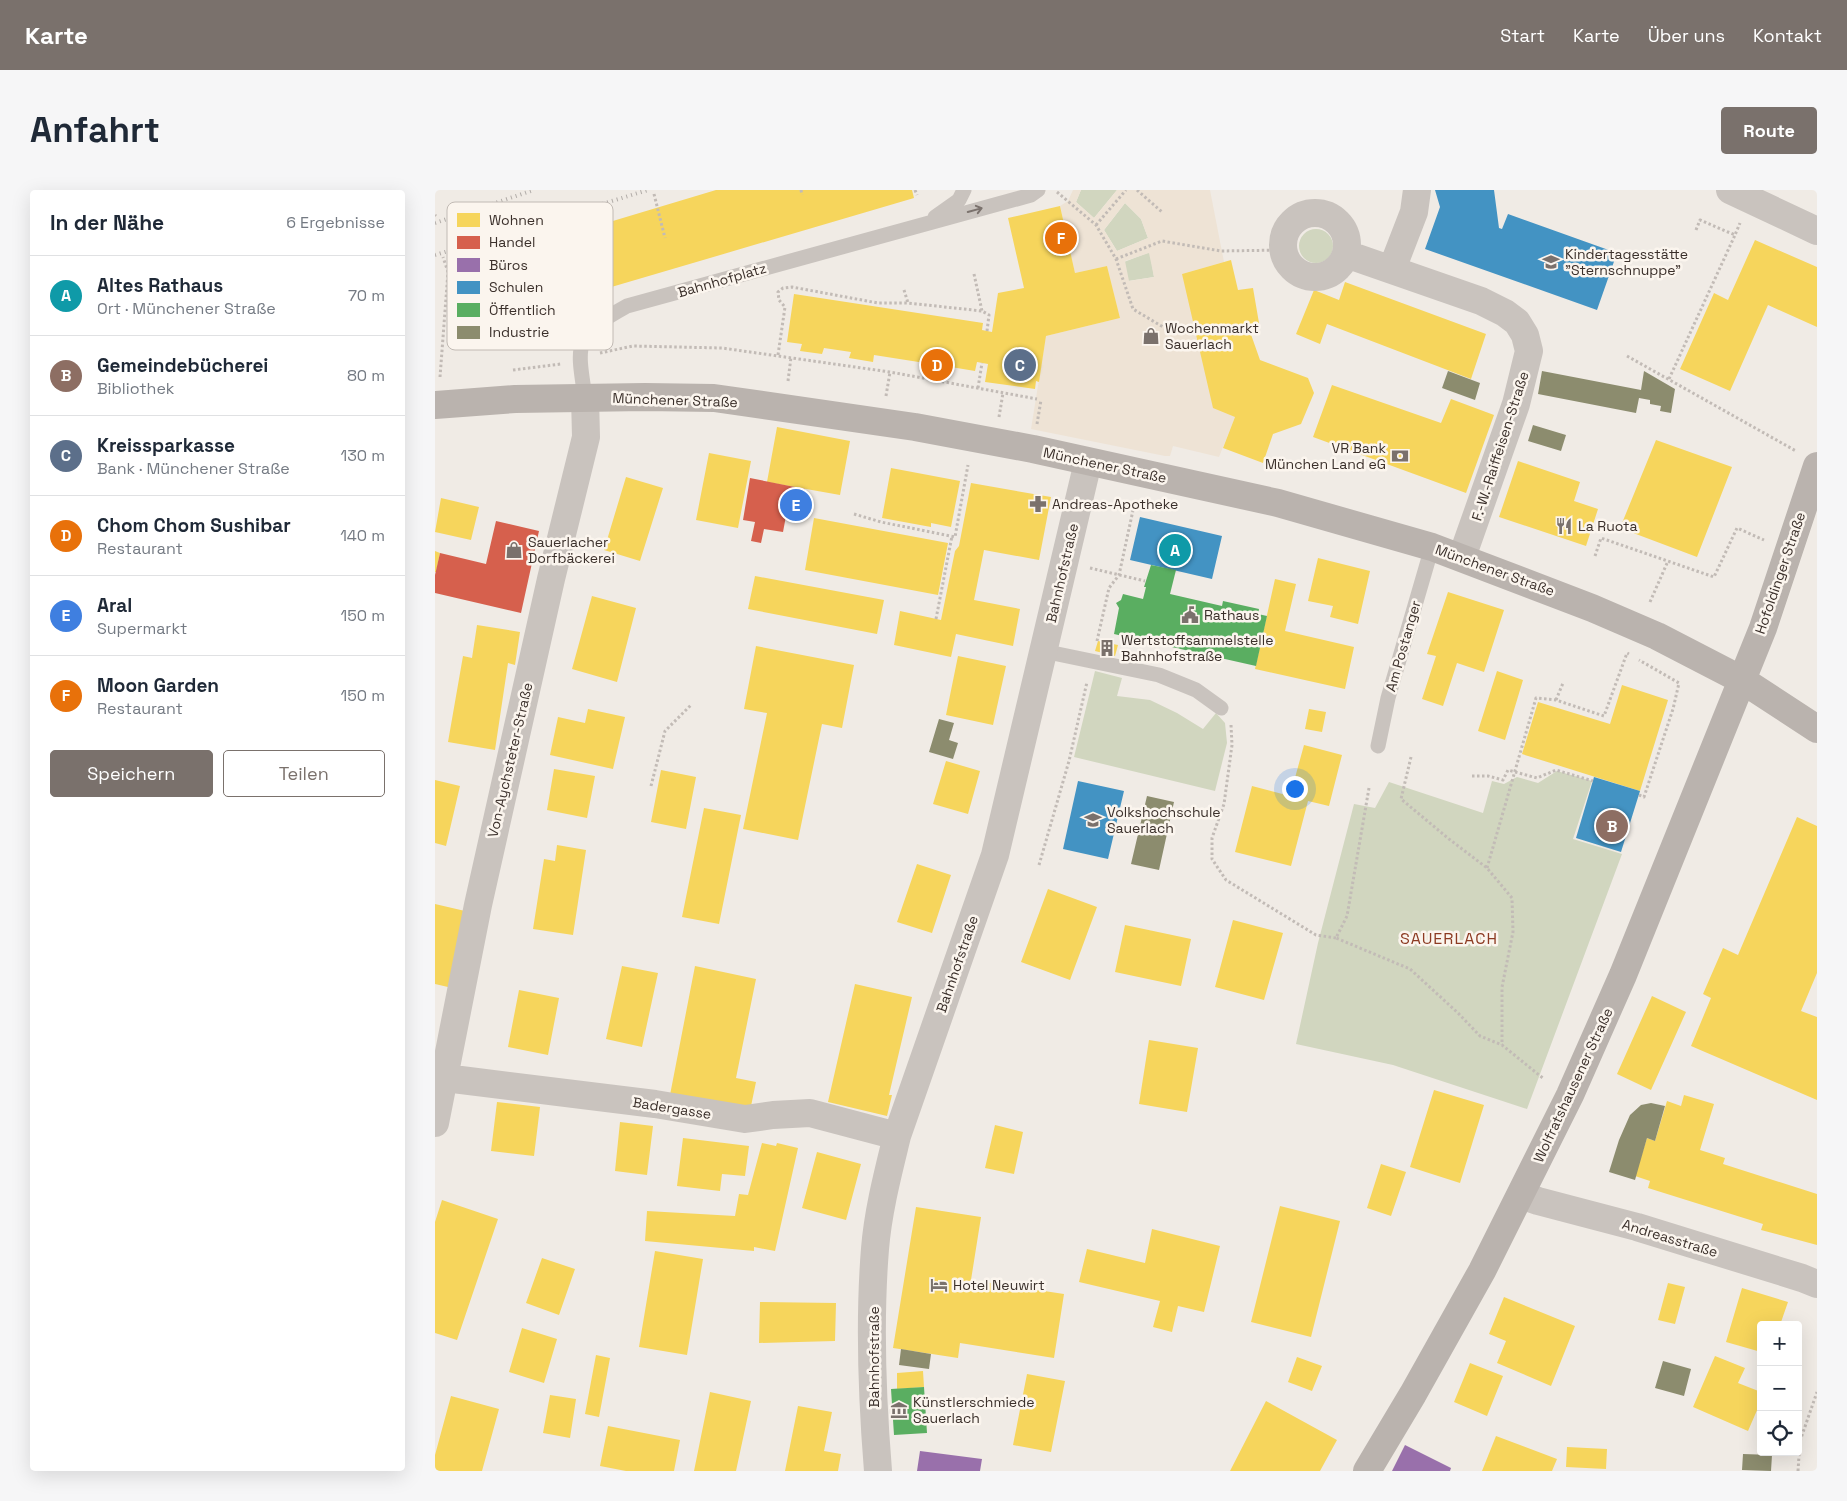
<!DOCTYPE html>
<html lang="de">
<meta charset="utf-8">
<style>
body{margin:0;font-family:"Space Grotesk",sans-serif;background:#f6f6f7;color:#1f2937}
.controls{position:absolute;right:15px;bottom:15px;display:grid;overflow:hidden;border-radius:5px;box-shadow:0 5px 20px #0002}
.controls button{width:45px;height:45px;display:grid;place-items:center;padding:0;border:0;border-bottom:1px solid #e0e1e3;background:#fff;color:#1f2937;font:25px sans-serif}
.you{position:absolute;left:859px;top:598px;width:18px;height:18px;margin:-12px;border:4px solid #fff;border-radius:50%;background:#1a73e8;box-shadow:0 0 0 8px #1a73e833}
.badge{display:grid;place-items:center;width:32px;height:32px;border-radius:50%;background:#7a716c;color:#fff;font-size:16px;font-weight:700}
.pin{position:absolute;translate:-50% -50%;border:2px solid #fff;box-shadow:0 1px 5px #0006}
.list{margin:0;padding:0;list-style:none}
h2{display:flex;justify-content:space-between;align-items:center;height:65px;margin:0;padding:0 20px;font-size:21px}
h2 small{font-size:16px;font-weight:400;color:#747a83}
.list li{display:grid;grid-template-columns:32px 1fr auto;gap:15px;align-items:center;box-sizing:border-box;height:80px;padding:0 20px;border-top:1px solid #e0e1e3}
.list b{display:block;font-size:19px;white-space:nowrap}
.list p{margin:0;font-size:16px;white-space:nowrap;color:#747a83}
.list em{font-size:16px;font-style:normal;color:#747a83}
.actions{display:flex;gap:10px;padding:15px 20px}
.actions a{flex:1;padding:11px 0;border:1px solid #7a716c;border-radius:5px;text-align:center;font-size:18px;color:#7a716c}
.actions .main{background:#7a716c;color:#fff}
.icon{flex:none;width:28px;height:28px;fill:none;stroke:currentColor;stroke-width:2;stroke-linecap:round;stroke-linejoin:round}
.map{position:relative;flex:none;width:1382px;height:1281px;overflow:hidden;border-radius:5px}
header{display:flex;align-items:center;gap:30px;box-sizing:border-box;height:70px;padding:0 25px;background:#7a716c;color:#fff}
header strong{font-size:24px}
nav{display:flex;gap:28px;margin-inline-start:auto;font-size:18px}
.intro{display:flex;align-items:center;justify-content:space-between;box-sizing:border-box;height:120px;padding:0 30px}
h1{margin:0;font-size:35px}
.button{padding:12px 22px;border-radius:5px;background:#7a716c;color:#fff;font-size:18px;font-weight:700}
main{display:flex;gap:30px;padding:0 30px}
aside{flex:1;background:#fff;border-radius:5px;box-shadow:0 5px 20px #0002}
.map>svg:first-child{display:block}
.green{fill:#d1d6bf}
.plaza{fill:#eee3d5;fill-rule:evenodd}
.homes{fill:#f6d55c}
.shops{fill:#d6604d}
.offices{fill:#9970ab}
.schools{fill:#4393c3}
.public{fill:#5aae61}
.industry{fill:#8c8c6e}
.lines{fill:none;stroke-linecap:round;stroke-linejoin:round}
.path{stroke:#c2bbb6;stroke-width:3;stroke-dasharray:2.5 2.5;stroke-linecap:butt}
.lane{stroke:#c9c3be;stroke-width:15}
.street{stroke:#c9c3be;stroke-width:28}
.secondary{stroke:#bab3ae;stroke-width:28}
.rail{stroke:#b1aca8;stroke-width:4;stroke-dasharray:1 4;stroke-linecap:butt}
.oneway{stroke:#7b726d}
.labels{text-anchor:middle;stroke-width:5;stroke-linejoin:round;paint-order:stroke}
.poi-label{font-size:14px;fill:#3b302b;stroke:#fbf5ee;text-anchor:start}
.street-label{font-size:14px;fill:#3b302b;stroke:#fbf5ee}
.quarter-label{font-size:16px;letter-spacing:1px;fill:#8c3b22;stroke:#fbf5ee}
.key{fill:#fbf5ee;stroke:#c1bab4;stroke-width:1}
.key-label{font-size:14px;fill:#3b302b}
</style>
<header>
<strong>Karte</strong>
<nav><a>Start</a><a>Karte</a><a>Über uns</a><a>Kontakt</a></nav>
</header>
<div class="intro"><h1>Anfahrt</h1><a class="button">Route</a></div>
<main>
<aside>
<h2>In der Nähe<small>6 Ergebnisse</small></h2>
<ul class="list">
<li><span class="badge" style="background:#0f9aa8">A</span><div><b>Altes Rathaus</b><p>Ort · Münchener Straße</p></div><em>70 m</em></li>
<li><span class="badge" style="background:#8d6e63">B</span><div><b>Gemeindebücherei</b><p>Bibliothek</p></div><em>80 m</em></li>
<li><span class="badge" style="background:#5c6f8a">C</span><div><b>Kreissparkasse</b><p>Bank · Münchener Straße</p></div><em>130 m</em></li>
<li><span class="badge" style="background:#e8710a">D</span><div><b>Chom Chom Sushibar</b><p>Restaurant</p></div><em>140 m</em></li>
<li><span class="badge" style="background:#3f7fe0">E</span><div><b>Aral</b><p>Supermarkt</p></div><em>150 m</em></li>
<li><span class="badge" style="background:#e8710a">F</span><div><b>Moon Garden</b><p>Restaurant</p></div><em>150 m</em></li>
</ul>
<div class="actions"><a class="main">Speichern</a><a>Teilen</a></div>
</aside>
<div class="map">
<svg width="1382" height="1281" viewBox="0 0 1382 1281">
<rect width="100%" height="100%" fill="#f0ebe5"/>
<path class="green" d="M646,0H682L659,28L641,12Z
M690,13L706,29L713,48L682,61L669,40Z
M864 56a17 17 0 1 1 34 0a17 17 0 1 1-34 0Z
M715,62L719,87L693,91L689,72Z
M660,481L687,488L682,506L715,510L742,523L768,539L781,523L790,533L792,553L780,601L639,567Z
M1122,581L1157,591L1138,649L1187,664L1092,919L958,875L861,854L883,753L919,614L940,618L954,592L1048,623L1057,591L1069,594L1082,587L1103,593Z"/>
<path class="plaza" d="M638,0H646L641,12L659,28L682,0H775L789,72L747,84L800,227L784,267L738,256L735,266H730L596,239L611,146L685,128L672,76L640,83L625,16L633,11ZM690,13L706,29L713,48L682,61L669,40ZM714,63L719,87L694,91L690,71Z"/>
<path class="homes" d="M281,0H477L479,8L88,123L71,63Z
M625,16L640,83L672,76L685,128L611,146L604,192L601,191L600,199L550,192L553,174L542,172L540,181L516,177L515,185L489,182L490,173L439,165L438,172L414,168L416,162L389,158L387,164L365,161L367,154L352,152L359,104L548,133L547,140L557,142L563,103L589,98L573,28Z
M1320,50L1382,77V137L1333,115L1295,201L1245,179L1279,103L1293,110Z
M796,70L803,100L818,98L824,133L813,136L825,170L873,188L879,203L866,234L838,244L828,273L788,258L800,227L778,218L747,84Z
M910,92L1051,144L1036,189L892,134L885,154L861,144L879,100L904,110Z
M897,195L1006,233L1016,209L1059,225L1031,303L878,247Z
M342,237L415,251L405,305L332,292Z
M1221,250L1297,277L1262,367L1185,338Z
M274,263L316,271L303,338L261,330Z
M1083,271L1145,292L1139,311L1163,319L1151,356L1064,327Z
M456,278L525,291L516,337L496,333V337L447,328Z
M191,287L228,298L205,371L169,360Z
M536,293L616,307L604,370L549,360L539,410L585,419L578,456L521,444L516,467L459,455L465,421L506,430L520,361L524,356Z
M6,308L44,317L36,350L0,342Z
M379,328L513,353L503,405L370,380Z
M0,361L5,363L1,382H0Z
M883,368L935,381L923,434L895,427L898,416L873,411Z
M320,386L449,410L442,444L313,419Z
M840,389L861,394L850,441L919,457L910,499L820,479Z
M1013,402L1069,420L1049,482L1022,473L1008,516L987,509L1001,466L992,464Z
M157,406L201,418L182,492L137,479Z
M42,435L85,442L80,475L73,473L60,560L13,552L28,466L37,468Z
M663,451L683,455L680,466L660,461Z
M321,456L419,475L407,538L387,534L363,650L308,639L332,523L309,519Z
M523,466L571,476L558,535L511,525Z
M1062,481L1088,490L1070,550L1043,541Z
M1187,495L1233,510L1205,601L1087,564L1103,512L1175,534Z
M153,519L190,527L178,579L115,565L123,527L150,533Z
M874,519L891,522L887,542L870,539Z
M869,555L907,565L894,616L873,611L856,676L800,662L817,596L855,606Z
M511,571L545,581L533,624L498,614Z
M119,579L160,586L152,628L112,620Z
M226,580L261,587L251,639L216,632Z
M0,590L25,596L11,656L0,653Z
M269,618L306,625L284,734L247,727Z
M1362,627L1382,636V783L1366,821L1382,827V910L1256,856L1276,808L1268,804L1288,758L1303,765Z
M122,655L151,660L138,745L98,739L109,669L120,671Z
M482,674L516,685L497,743L462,732Z
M613,699L662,717L635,790L586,772Z
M0,714L30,721L13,797L0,794Z
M798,730L848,743L829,810L780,797Z
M690,735L756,749L746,796L680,782Z
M187,776L223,783L207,857L171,849Z
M260,776L321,789L301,888L321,892L315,921L235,905Z
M420,794L477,807L454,905H457L452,926L393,912Z
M84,800L124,808L113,865L73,857Z
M1217,806L1251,822L1216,900L1182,884Z
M714,850L763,858L752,922L704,914Z
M999,900L1049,915L1025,993L975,977Z
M1249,905L1279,914L1265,960L1290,968L1288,974L1382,1004V1055L1326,1040L1328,1034L1213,998L1215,991L1200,986L1212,948L1220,951L1232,911L1246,916Z
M62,912L105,917L99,966L56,961Z
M185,932L218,936L212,985L180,981Z
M560,935L588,942L579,984L550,978Z
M248,948L314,956L310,986L287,984L285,1001L242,996Z
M327,953L341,956L342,953L363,958L340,1061L319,1057V1061L210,1051L212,1021L300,1026L304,1004L313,1005Z
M382,962L426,974L411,1030L367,1018Z
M946,974L971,982L956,1026L932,1018Z
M7,1010L63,1029L22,1150L0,1143V1032Z
M845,1016L905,1031L876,1147L816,1132Z
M481,1017L546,1027L536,1090L629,1104L619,1168L525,1153L523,1168L458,1158Z
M717,1039L785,1056L769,1122L743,1116L737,1142L718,1137L725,1111L644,1092L652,1059L710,1073Z
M220,1061L268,1069L252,1165L204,1157Z
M107,1068L140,1079L124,1125L91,1113Z
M1233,1093L1250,1097L1240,1134L1223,1130Z
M1307,1098L1353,1112L1345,1135H1326V1162L1291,1152Z
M1069,1107L1140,1136L1116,1196L1062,1173L1071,1151L1054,1144Z
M325,1112L401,1113L400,1151L324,1153Z
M87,1138L122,1149L109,1193L74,1182Z
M161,1165L175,1168L164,1227L150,1224Z
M1280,1166L1310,1178L1303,1193L1326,1202V1211L1313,1241L1258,1217Z
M862,1167L887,1176L877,1201L853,1192Z
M1035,1173L1068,1186L1052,1226L1019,1212Z
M488,1181L489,1197L462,1199V1183Z
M592,1184L630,1191L616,1262L578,1255Z
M275,1202L316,1211L301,1281H259Z
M115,1205L141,1209L135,1248L108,1243Z
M16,1206L64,1219L47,1281H0V1265Z
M831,1211L902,1250L885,1281H795Z
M363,1216L397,1222L389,1261L406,1264L403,1281H350Z
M173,1236L245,1250L239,1281H191L165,1276Z
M1061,1246L1122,1269L1117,1281H1047Z
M1132,1257L1172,1259L1171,1279L1131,1277Z"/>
<path class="shops" d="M315,288L370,299L364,329L351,326L348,342L329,339L326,353L316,351L320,332L308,330Z
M61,331L104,341L86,423L0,403V385L5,363L51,374Z"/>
<path class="offices" d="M970,1255L1016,1278L1015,1281H957Z
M485,1261L547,1269L545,1281H482Z"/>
<path class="schools" d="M1000,0H1059L1064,38L1067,39L1073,24L1182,63L1162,120L990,59L1005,17Z
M705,327L787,346L777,389L695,370Z
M1159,587L1205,601L1186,662L1141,648Z
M643,591L689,601L673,669L628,659Z"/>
<path class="public" d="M716,375L741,380L735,404L787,416L788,411L824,419L823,424L832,426L821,476L679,444L684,418L681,413L686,410L688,404L708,409L711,397H709Z
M489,1197L492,1243L459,1245L456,1199Z"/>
<path class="industry" d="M1013,181L1045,193L1040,210L1007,198Z
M1107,181L1206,200L1209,181L1240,199L1236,223L1225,221L1226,216L1215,214V210L1204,208L1201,223L1103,204Z
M1098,235L1131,245L1126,261L1093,251Z
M504,529L519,533L514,550L523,553L518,569L494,562Z
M712,606L739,612L724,680L696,674Z
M1216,913L1230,916L1220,951L1212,948L1200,990L1174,982L1184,950L1195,925L1206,915Z
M466,1159L496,1164L494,1179L464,1175Z
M1228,1171L1256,1179L1249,1206L1220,1198Z
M1308,1264L1337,1265L1336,1281L1307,1280Z"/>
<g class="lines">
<path class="path" d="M366,0L367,5
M480,0L482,5
M702,0L727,22
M622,2L661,35L681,69L698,119L733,140
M219,4L230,48
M0,25L1,26
M661,35L691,0
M1261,40L1265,30L1300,45L1305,33
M681,69L727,51L786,61L848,60
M539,84L547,121
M469,100L473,113
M165,163L198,156L287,158L455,182L602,209
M343,165L350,117L344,110L343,102L348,98L357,97L443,113H473L547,121L554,125L552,141
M1192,166L1361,261
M78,180L126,174
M5,187L13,82L8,67
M1234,189L1300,45
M353,191L356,167
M543,198L547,173
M451,206L455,182
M564,227L568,203
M602,234L606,210
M419,324L446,332L520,347L533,275
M1160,366L1166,348L1279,387L1302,338L1329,350
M655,378L710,391
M1215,412L1233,371
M501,429L517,346
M662,451L674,398L684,385L700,311
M1121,510L1128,493
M796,535L797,555L789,614L777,648V669L791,690L881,745L901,748
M976,567L966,609L1014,649L1052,678L1077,708L1078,742L1067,797V855
M1037,586H1053L1068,590L1073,580L1102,588L1121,580L1158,591
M216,596L230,541L257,514
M934,598L912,726L901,748L975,779L1023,823L1045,846L1067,855L1109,889
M1204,605L1209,607L1238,519L1244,493L1204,470
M604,675L634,571L652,492
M1052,678L1101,508L1121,510L1169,526L1192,463L1194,464
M1363,1281L1365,1251L1382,1202"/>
<path class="lane" d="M500,27L524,10L529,0
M150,207C141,150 140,145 192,116L596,5L603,0
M608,461L724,485L761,500L786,518
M943,556L953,508L997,357"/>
<path class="street" d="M1295,0L1382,41
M848 55a32 32 0 1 1 64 0a32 32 0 1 1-64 0Z
M911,64L1046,111L1070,123L1082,132L1090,145L1094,161L1081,214L1027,367
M957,79L979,22L982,0
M10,888L220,914L310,929L338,925L375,923L462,946
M0,933L43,715L116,389L151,247L150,207
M1086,1005L1103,1011L1202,1037L1367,1088L1382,1094
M443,1281C437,1207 434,1133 440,1059C443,1021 453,983 462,946L560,665L653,272"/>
<path class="secondary" d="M0,215L80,209L210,207L279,208L480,237L598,259L843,313L997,357L1157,418L1222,446L1307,490L1382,539
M932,1281L978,1204L1047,1081L1135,905L1188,785L1328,438L1382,276"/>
<path class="rail" d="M0,33L99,0
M0,65L213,0"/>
</g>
<defs><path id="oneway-shaft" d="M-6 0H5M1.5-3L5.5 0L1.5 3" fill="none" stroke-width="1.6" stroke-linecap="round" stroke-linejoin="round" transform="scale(1.25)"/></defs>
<use class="oneway" href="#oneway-shaft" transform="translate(540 20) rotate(-15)"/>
<defs>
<g id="school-bare" transform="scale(1.35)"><path d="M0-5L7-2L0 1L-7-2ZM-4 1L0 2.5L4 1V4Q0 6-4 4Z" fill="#7a716c" stroke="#fbf5ee" stroke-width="2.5" paint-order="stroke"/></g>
<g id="shop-bare" transform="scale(1.35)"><path d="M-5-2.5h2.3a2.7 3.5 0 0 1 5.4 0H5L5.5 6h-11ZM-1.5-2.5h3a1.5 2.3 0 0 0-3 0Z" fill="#7a716c" stroke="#fbf5ee" stroke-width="2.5" paint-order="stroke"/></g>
<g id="bank-bare" transform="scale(1.35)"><path d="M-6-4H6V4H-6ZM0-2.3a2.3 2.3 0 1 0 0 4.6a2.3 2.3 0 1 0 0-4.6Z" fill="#7a716c" stroke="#fbf5ee" stroke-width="2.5" paint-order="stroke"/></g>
<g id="pharmacy-bare" transform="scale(1.35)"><path d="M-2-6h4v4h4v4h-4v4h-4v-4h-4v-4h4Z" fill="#7a716c" stroke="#fbf5ee" stroke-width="2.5" paint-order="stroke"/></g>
<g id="restaurant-bare" transform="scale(1.35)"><path d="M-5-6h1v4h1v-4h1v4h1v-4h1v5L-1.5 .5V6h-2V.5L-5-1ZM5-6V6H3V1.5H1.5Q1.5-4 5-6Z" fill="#7a716c" stroke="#fbf5ee" stroke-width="2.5" paint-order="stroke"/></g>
<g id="civic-bare" transform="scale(1.35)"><path d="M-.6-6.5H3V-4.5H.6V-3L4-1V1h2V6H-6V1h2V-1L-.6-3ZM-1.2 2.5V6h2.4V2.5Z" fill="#7a716c" stroke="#fbf5ee" stroke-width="2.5" paint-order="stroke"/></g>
<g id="building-bare" transform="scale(1.35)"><path d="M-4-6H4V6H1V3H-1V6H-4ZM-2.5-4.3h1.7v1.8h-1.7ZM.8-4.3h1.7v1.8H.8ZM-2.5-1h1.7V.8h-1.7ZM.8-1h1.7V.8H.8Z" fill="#7a716c" stroke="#fbf5ee" stroke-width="2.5" paint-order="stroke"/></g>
<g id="hotel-bare" transform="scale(1.35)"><path d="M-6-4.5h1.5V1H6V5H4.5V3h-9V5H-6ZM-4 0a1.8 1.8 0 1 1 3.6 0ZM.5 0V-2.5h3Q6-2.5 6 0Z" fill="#7a716c" stroke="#fbf5ee" stroke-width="2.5" paint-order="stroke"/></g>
<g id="museum-bare" transform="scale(1.35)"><path d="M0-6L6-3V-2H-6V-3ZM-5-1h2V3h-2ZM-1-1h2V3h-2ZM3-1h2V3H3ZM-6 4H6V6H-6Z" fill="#7a716c" stroke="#fbf5ee" stroke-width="2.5" paint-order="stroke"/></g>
</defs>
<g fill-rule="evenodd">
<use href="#school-bare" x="1116" y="72"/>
<use href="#shop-bare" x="716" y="146"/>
<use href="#bank-bare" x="965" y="266"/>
<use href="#pharmacy-bare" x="603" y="314"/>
<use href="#restaurant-bare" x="1129" y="336"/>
<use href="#shop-bare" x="79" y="360"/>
<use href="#civic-bare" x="755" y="425"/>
<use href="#building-bare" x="672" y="458"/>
<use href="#school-bare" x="658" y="630"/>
<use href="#hotel-bare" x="504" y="1095"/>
<use href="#museum-bare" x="464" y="1220"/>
</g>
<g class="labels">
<g class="poi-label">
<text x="1130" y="69">Kindertagesstätte<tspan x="1130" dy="16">"Sternschnuppe"</tspan></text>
<text x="730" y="143">Wochenmarkt<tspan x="730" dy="16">Sauerlach</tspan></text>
<text x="951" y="263" text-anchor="end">VR Bank<tspan x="951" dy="16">München Land eG</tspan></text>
<text x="617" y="319">Andreas-Apotheke</text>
<text x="1143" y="341">La Ruota</text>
<text x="93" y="357">Sauerlacher<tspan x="93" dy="16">Dorfbäckerei</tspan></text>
<text x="769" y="430">Rathaus</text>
<text x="686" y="455">Wertstoffsammelstelle<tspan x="686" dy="16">Bahnhofstraße</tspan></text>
<text x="672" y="627">Volkshochschule<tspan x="672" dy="16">Sauerlach</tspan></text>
<text x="518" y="1100">Hotel Neuwirt</text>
<text x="478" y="1217">Künstlerschmiede<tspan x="478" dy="16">Sauerlach</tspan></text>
</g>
<g class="street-label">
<text transform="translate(287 90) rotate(-16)" y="5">Bahnhofplatz</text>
<text transform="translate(240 210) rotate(2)" y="5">Münchener Straße</text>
<text transform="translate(1065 256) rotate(-72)" y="5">F.-W.-Raiffeisen-Straße</text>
<text transform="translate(670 275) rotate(12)" y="5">Münchener Straße</text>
<text transform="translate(1060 380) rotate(20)" y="5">Münchener Straße</text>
<text transform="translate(627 383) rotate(-77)" y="5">Bahnhofstraße</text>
<text transform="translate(1345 383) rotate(-71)" y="5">Hofoldinger Straße</text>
<text transform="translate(968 456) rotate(-74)" y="5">Am Postanger</text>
<text transform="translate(75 570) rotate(-77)" y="5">Von-Aychsteter-Straße</text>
<text transform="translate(522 774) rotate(-71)" y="5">Bahnhofstraße</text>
<text transform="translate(1138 895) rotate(-65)" y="5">Wolfratshausener Straße</text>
<text transform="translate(237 918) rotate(9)" y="5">Badergasse</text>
<text transform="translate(1235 1048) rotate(17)" y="5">Andreasstraße</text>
<text transform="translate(439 1167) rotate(-90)" y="5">Bahnhofstraße</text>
</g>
<g class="quarter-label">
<text x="1014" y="754">SAUERLACH</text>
</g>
</g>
<rect x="12" y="12" width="166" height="148" rx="8" class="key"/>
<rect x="22" y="23" width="23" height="14" fill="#f6d55c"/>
<rect x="22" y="46" width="23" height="13" fill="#d6604d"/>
<rect x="22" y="68" width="23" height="14" fill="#9970ab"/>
<rect x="22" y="91" width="23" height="13" fill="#4393c3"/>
<rect x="22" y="113" width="23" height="14" fill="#5aae61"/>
<rect x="22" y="136" width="23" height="13" fill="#8c8c6e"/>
<g class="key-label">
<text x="54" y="35">Wohnen</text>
<text x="54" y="57">Handel</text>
<text x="54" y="80">Büros</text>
<text x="54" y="102">Schulen</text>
<text x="54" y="125">Öffentlich</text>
<text x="54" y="147">Industrie</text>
</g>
</svg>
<div class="controls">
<button>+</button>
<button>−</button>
<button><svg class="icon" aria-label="locate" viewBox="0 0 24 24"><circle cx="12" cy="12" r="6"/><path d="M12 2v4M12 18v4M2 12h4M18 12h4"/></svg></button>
</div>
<div class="you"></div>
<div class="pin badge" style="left:740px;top:360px;background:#0f9aa8">A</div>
<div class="pin badge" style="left:1177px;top:636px;background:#8d6e63">B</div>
<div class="pin badge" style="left:585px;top:175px;background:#5c6f8a">C</div>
<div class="pin badge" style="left:502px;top:175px;background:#e8710a">D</div>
<div class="pin badge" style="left:361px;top:315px;background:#3f7fe0">E</div>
<div class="pin badge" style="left:626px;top:48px;background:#e8710a">F</div>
</div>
</main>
